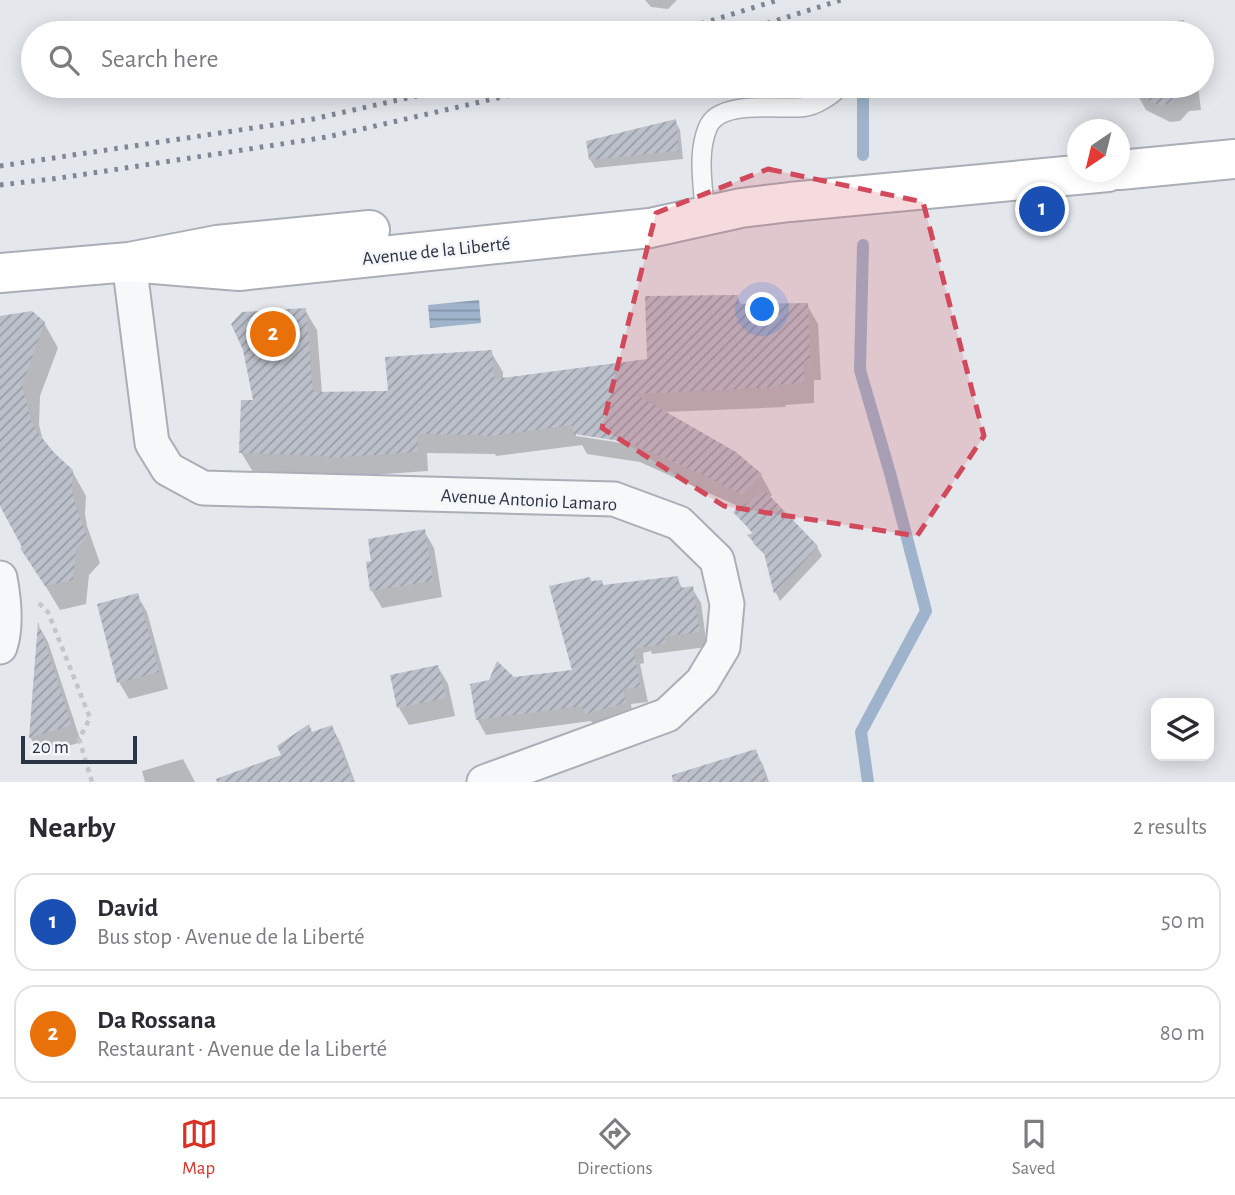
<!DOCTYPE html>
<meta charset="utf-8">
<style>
body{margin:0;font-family:"Alegreya Sans",sans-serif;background:#f2f2f3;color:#2b2b33}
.controls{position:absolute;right:21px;bottom:21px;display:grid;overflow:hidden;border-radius:14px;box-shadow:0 4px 18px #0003}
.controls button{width:63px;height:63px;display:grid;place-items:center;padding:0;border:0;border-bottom:2px solid #e1e1e2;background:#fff;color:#2b2b33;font:35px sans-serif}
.compass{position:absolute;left:1067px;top:119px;width:63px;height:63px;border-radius:50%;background:#fff;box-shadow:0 4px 18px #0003;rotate:215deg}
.scale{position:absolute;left:21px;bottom:18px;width:116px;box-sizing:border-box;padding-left:7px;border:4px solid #2b3445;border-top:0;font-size:19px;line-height:24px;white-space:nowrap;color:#2b3445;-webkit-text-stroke:5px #f4f6f9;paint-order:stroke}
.you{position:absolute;left:763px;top:310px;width:24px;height:24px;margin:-18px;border:5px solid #fff;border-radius:50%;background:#1a73e8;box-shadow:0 0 0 10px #1a73e833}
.badge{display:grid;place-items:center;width:46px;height:46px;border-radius:50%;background:#d93025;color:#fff;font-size:23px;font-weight:700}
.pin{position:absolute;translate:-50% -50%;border:4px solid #fff;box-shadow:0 2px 7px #0006}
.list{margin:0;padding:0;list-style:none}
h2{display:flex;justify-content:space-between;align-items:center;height:91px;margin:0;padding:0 28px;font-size:30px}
h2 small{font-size:23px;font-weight:400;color:#7c7c81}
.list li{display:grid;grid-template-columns:46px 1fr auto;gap:21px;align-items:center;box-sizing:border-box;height:98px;margin:0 14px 14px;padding:0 14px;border:2px solid #e1e1e2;border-radius:21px}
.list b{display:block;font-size:26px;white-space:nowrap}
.list p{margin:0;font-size:23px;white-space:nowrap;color:#7c7c81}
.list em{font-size:23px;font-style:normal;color:#7c7c81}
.icon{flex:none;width:38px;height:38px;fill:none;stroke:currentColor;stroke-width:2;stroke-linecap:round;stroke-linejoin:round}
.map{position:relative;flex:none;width:1235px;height:782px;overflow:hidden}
.search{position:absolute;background:#fff;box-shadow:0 4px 18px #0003;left:21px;right:21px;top:21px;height:77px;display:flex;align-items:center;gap:18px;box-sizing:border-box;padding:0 24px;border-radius:38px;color:#7c7c81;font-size:26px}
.sheet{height:315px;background:#fff}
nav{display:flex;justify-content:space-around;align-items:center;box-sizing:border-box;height:98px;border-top:2px solid #e1e1e2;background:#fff;font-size:19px;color:#7c7c81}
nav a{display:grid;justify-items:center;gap:4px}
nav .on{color:#d93025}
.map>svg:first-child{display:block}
.water{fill:url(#water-rules)}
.shadow{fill:#0003;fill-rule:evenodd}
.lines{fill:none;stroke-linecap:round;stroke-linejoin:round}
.stream{stroke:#9fb4cc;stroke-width:12}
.building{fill:url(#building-hatch)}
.lane-casing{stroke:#a9aeb7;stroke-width:21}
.street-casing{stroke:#a9aeb7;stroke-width:37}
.secondary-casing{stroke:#a9aeb7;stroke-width:42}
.path{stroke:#c2c5cb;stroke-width:4.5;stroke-dasharray:5 5;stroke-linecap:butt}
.lane{stroke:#f7f8fa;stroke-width:18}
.street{stroke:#f7f8fa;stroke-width:33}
.secondary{stroke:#fff;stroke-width:38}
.rail{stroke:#7d8696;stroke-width:5;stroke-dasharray:3.5 7;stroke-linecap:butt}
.marked{fill:#d1495b;fill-opacity:0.2;stroke:#d1495b;stroke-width:5;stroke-dasharray:14 9;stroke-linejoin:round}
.labels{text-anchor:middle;stroke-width:5;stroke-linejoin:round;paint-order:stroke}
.street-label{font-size:19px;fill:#2b3445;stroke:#f4f6f9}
</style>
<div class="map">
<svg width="1235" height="782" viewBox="0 0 1235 782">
<defs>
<pattern id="water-rules" width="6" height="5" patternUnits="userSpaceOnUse" patternTransform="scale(1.75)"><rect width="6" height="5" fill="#9fb4cc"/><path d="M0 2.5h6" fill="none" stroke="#8293a7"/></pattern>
<pattern id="building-hatch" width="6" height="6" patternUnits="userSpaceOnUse" patternTransform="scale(1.75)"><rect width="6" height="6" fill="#bbc0ca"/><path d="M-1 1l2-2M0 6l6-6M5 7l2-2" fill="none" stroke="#989da6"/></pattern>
</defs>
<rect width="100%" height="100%" fill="#e4e7ec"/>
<path class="water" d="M479,300L481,323L430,328L428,305Z"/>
<path class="shadow" d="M645,0H677L668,9L651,7Z
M1185,22L1192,33H1126L1125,30Z
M1135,86H1198L1201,110L1189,111L1180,121L1170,122L1146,110L1136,92Z
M675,121L680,130L683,159L595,168L590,159Z
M737,297L742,306L807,305L818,324L821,380H814V403L785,405L786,407L664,412L761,475L772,495L769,498L817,547L822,556L780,601L776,593L767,557L754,544L750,536L754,535L735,512L742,508L640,462L587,454L582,445L496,456L495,454L427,453L428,471L340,477L339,475L253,472L241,452L255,402L305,310L317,330L322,393L389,392L491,352L503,372V380L648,361ZM576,433L636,442L635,445L576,436Z
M0,318L44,323L58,348L40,396L39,425L43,441L72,471L86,496L85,514L87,526L100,563L89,575L86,604L60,610L37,572L0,502Z
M424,531L434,548L442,597L382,608L372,591L368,564Z
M677,578L683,590L692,588L701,603L707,647L652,654L651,651L643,653L644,663L640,664L648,702L631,704L633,718L595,729L591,721L486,735L477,719L513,679L574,671L592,583L601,582L604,587Z
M137,595L147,612L168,689L129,699L119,682Z
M40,628L48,642L81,742L40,755L30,737Z
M438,667L448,684L455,716L409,725L399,708Z
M332,727L341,744L355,782H240L236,773L283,756L313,734Z
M755,751L763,765L769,782H712L707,766Z
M183,759L195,782H145L142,771Z"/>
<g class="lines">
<path class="stream" d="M863,86V155
M863,245L860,370L890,473L926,611L861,732L868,782"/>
</g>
<path class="building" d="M1184,20L1185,33H1126V28Z
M1133,86H1191L1192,93L1179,94L1170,104L1159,105L1134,93Z
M676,119L679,151L589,160L586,141Z
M738,295V304L808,303L810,361H804V383L775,385L776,387L635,394L736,452L762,474L742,495L706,476L627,442L574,434L572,425L483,437V435L417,434L418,452L327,458V456L239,453L241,400H253L243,350L231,324L242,312L306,308L313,392L388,391L385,357L492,350L494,379L647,359L645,296Z
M32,311L45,322L22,385L31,420L36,430L54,453L73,470L72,489L74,500L87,537L76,550L73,580L45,586L20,548L22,547L0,506V316Z
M765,491L818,546L774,594L764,553L747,535L753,533L733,512Z
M425,529L433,581L370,591L366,562L371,561L368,539Z
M678,576L680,588L693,586L700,632L665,636V644L633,649L641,687L623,689L626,703L585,714L582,706L476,720L470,684L489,680L497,661L514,677L572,670L549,586L590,577L591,581L602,580L603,585Z
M138,593L159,672L117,683L97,604Z
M38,622L72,725L29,738Z
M438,665L446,698L397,708L390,675Z
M309,724L312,732L332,725L353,782H217L216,779L281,755L277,746Z
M756,749L767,782H673L672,775Z"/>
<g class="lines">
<g class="lane-casing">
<path id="lane" d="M704,202C702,178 698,150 708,127C720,99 779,110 804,107C815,106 833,95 840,86"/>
</g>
<g class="street-casing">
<path id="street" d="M129,262L152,443L168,469L203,488L614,499L679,523L717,560L727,604L723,647L702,682L667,715L484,782
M0,578C4,599 7,626 0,647"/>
</g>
<g class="secondary-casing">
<path id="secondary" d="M1120,170L1235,159
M129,262L239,271L650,228L741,208L790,202L1108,172
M0,273L129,262L217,245L370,230"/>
</g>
<path class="path" d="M39,603L48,612L90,718L79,739L92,782"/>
<use href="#lane" class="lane"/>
<use href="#street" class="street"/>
<use href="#secondary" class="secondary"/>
<path class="rail" d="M671,33L778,0
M737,33L841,0
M0,166L313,119L461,86
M0,185L60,178L327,137L550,86"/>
</g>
<path class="marked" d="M768,169L923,202L984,436L917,536L724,506L602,428L656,213Z"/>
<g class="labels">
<g class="street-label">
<text transform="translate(436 250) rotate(-6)" y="7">Avenue de la Liberté</text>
<text transform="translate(529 499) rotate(3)" y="7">Avenue Antonio Lamaro</text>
</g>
</g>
</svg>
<div class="controls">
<button><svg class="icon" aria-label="layers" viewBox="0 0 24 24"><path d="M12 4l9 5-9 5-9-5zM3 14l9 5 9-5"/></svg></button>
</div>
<svg class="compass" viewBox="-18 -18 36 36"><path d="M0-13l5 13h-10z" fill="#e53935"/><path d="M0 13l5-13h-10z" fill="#7c7c81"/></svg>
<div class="scale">20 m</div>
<div class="you"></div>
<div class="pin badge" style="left:1042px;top:209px;background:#1a4fb4">1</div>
<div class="pin badge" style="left:273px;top:334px;background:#e8710a">2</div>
<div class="search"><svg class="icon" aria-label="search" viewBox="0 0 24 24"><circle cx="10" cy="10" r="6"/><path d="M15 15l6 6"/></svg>Search here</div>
</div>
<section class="sheet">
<h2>Nearby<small>2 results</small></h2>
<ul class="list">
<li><span class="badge" style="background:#1a4fb4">1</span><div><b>David</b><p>Bus stop · Avenue de la Liberté</p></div><em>50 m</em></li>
<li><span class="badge" style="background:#e8710a">2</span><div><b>Da Rossana</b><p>Restaurant · Avenue de la Liberté</p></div><em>80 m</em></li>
</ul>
</section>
<nav>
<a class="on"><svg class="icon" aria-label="map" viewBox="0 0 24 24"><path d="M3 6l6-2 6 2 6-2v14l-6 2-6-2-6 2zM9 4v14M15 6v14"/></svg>Map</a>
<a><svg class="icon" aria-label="directions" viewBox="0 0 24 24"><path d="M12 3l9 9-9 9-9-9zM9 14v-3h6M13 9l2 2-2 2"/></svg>Directions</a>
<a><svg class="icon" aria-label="saved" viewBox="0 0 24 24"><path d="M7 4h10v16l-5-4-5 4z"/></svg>Saved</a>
</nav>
